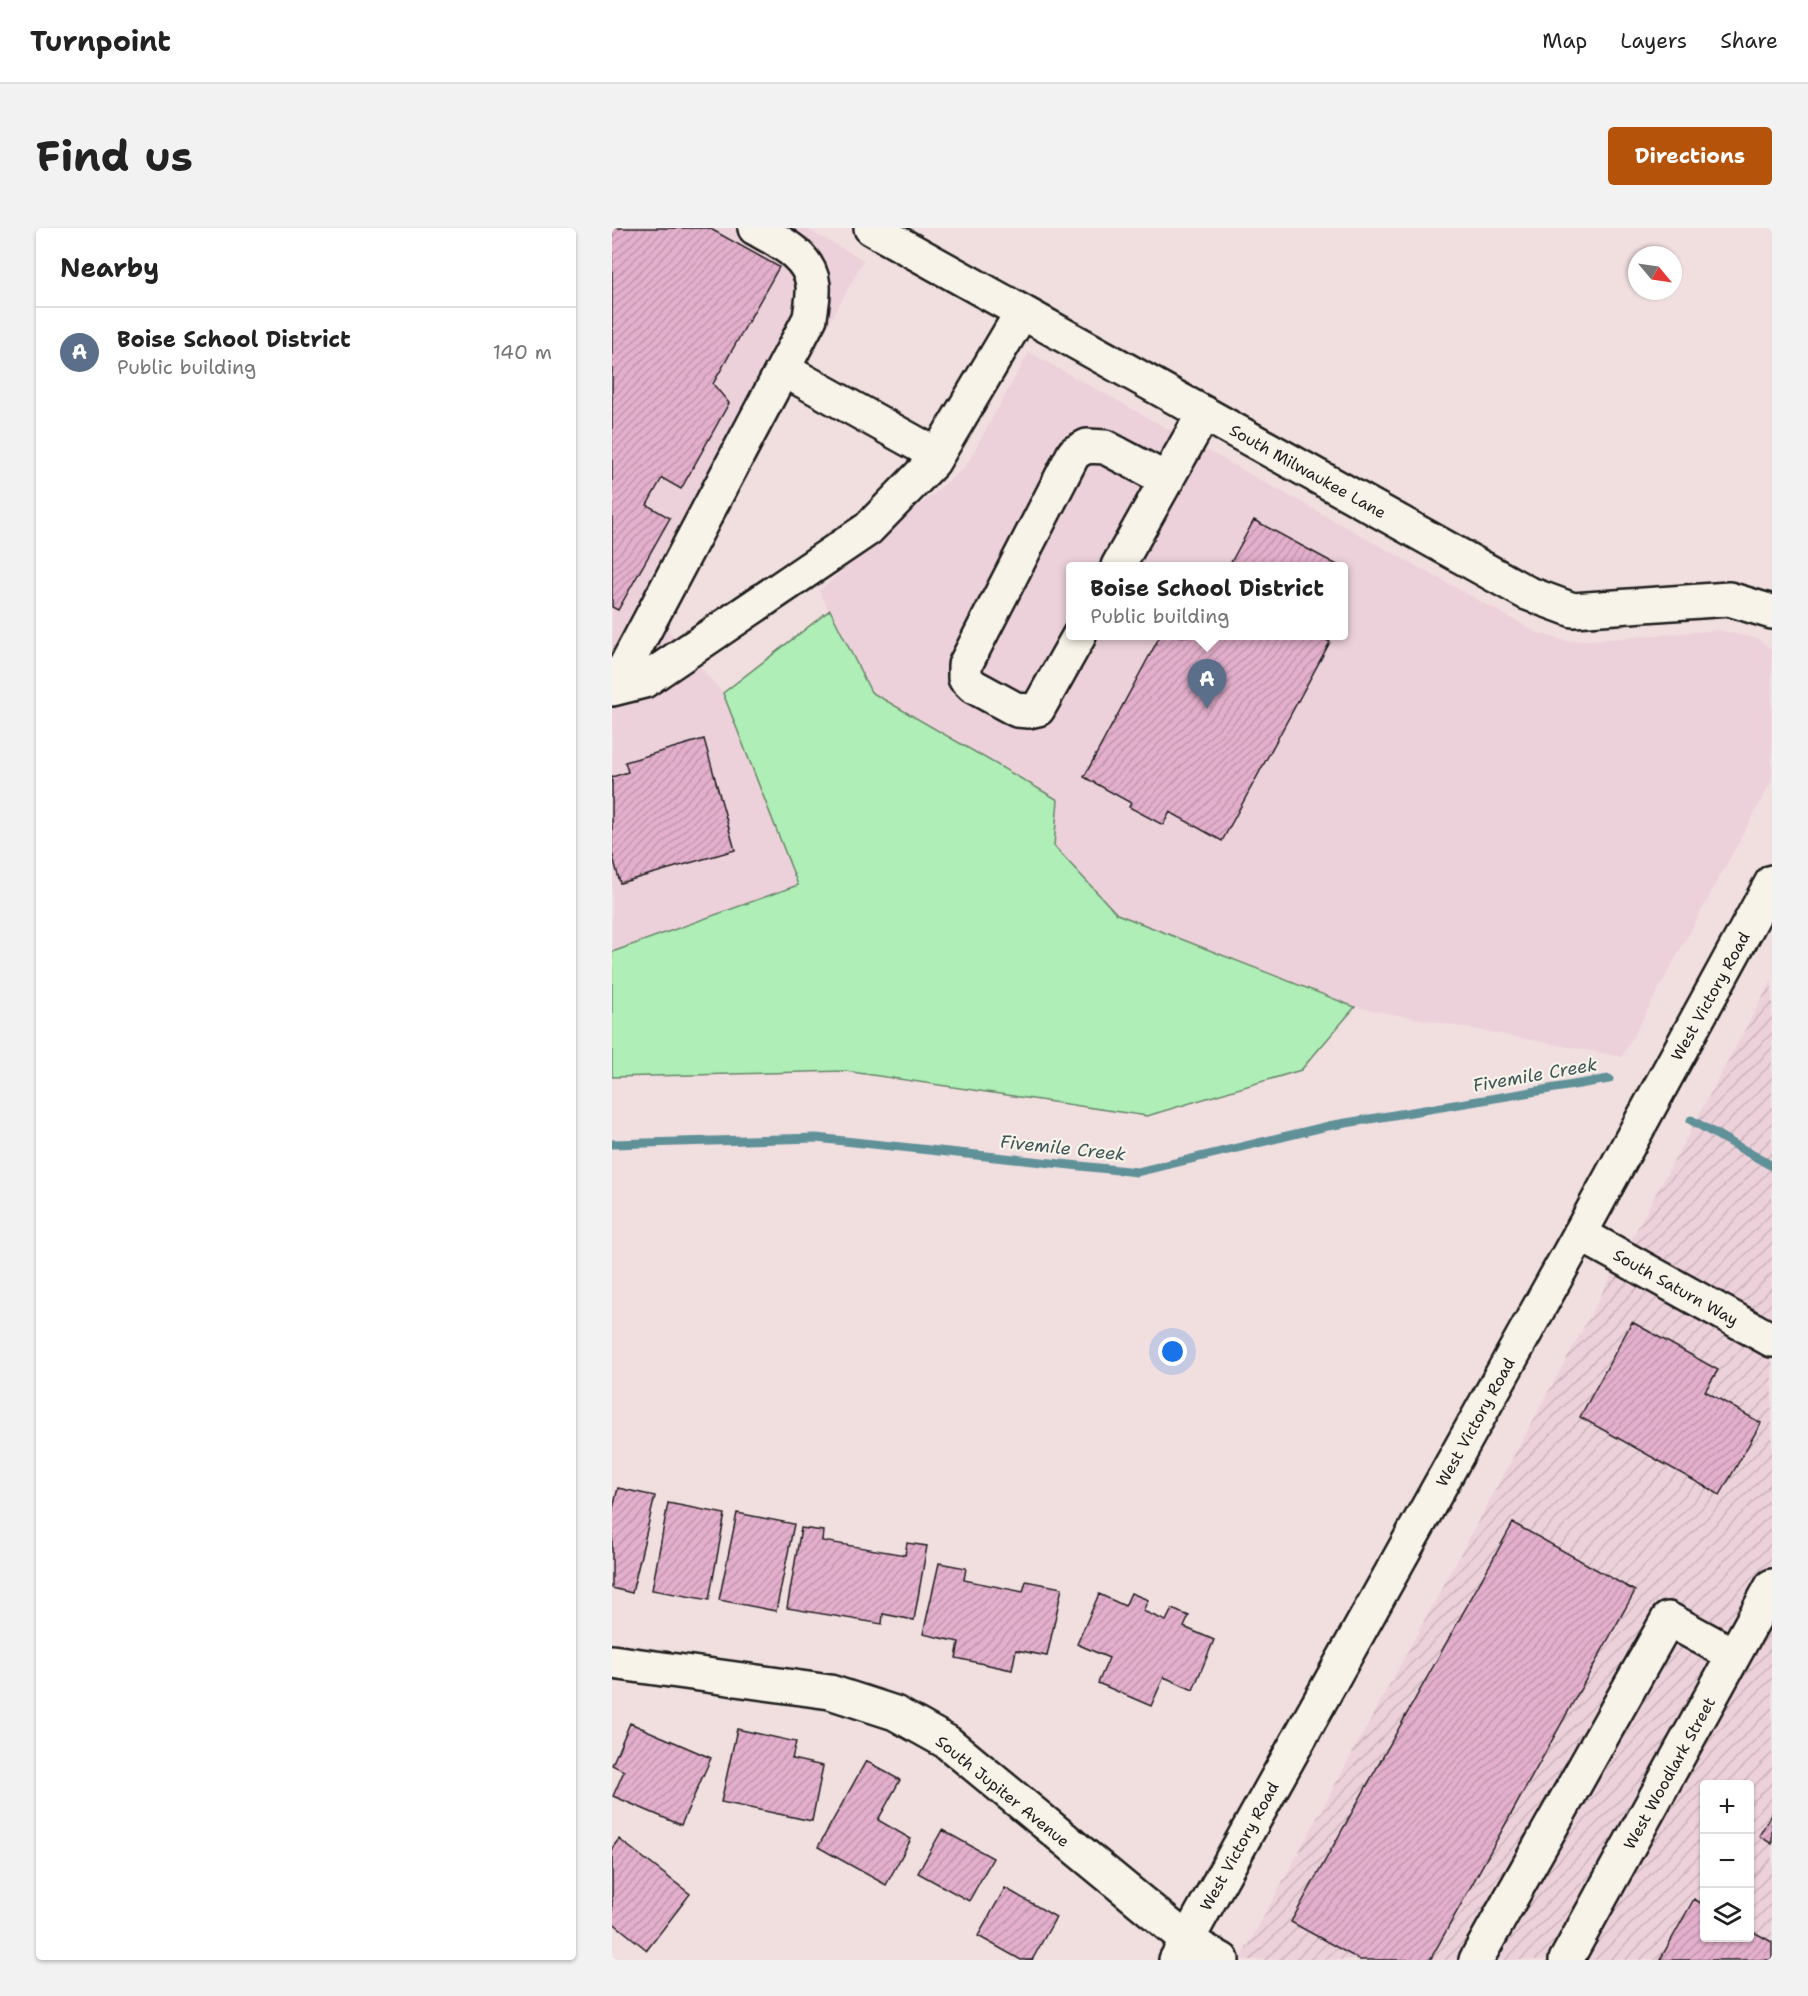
<!DOCTYPE html>
<meta charset="utf-8">
<style>
body{margin:0;font-family:"Shantell Sans",sans-serif;background:#f2f2f2;color:#222}
.controls{position:absolute;right:18px;bottom:18px;display:grid;overflow:hidden;border-radius:6px;box-shadow:0 2px 4px #0004}
.controls button{width:54px;height:54px;display:grid;place-items:center;padding:0;border:0;border-bottom:2px solid #e0e0e0;background:#fff;color:#222;font:30px sans-serif}
.compass{position:absolute;left:1016px;top:18px;width:54px;height:54px;border-radius:50%;background:#fff;box-shadow:0 2px 4px #0004;rotate:119deg}
.you{position:absolute;left:561px;top:1124px;width:21px;height:21px;margin:-15px;border:4px solid #fff;border-radius:50%;background:#1a73e8;box-shadow:0 0 0 9px #1a73e833}
.badge{display:grid;place-items:center;width:39px;height:39px;border-radius:50%;background:#b45309;color:#fff;font-size:20px;font-weight:700}
.pin{position:absolute;translate:-50% -50px;filter:drop-shadow(0 2px 3px #0008)}
.pin::after{content:'';position:absolute;top:32px;width:21px;height:18px;background:inherit;clip-path:polygon(0 0,100% 0,50% 100%)}
.popup{position:absolute;left:454px;top:334px;width:282px;height:78px;box-sizing:border-box;display:grid;place-content:center;border-radius:6px;background:#fff;filter:drop-shadow(0 2px 4px #0005);font-size:20px;white-space:nowrap;color:#767676}
.popup b{font-size:22px;color:#222}
.popup::after{content:'';position:absolute;left:50%;top:100%;margin-left:-12px;border:12px solid transparent;border-top-color:#fff}
.list{margin:0;padding:0;list-style:none}
h2{display:flex;justify-content:space-between;align-items:center;height:78px;margin:0;padding:0 24px;font-size:26px}
h2 small{font-size:20px;font-weight:400;color:#767676}
.list li{display:grid;grid-template-columns:39px 1fr auto;gap:18px;align-items:center;box-sizing:border-box;height:90px;padding:0 24px;border-top:2px solid #e0e0e0}
.list b{display:block;font-size:22px;white-space:nowrap}
.list p{margin:0;font-size:20px;white-space:nowrap;color:#767676}
.list em{font-size:20px;font-style:normal;color:#767676}
.icon{flex:none;width:33px;height:33px;fill:none;stroke:currentColor;stroke-width:2;stroke-linecap:round;stroke-linejoin:round}
.map{position:relative;flex:none;width:1160px;height:1732px;overflow:hidden;border-radius:6px}
header{display:flex;align-items:center;gap:36px;box-sizing:border-box;height:84px;padding:0 30px;background:#fff;border-bottom:2px solid #e0e0e0}
header strong{font-size:28px}
nav{display:flex;gap:33px;margin-inline-start:auto;font-size:21px}
.intro{display:flex;align-items:center;justify-content:space-between;box-sizing:border-box;height:144px;padding:0 36px}
h1{margin:0;font-size:42px}
.button{padding:15px 27px;border-radius:6px;background:#b45309;color:#fff;font-size:21px;font-weight:700}
main{display:flex;gap:36px;padding:0 36px}
aside{flex:1;background:#fff;border-radius:6px;box-shadow:0 2px 4px #0004}
.map>svg:first-child{display:block}
.built{fill:#edd1da;fill-rule:evenodd}
.industrial{fill:url(#industrial-furrows);fill-rule:evenodd}
.green{fill:#afeeb6;stroke:#668569;stroke-width:1.5}
.lines{fill:none;stroke-linecap:round;stroke-linejoin:round}
.stream{stroke:#619198;stroke-width:9}
.building{fill:url(#building-hatch);stroke:#1c1c1c;stroke-width:1.5}
.minor-casing{stroke:#1c1c1c;stroke-width:38}
.major-casing{stroke:#1c1c1c;stroke-width:38}
.minor{stroke:#f7f3e8;stroke-width:33}
.major{stroke:#f7f3e8;stroke-width:33}
.labels{text-anchor:middle;stroke-width:4.5;stroke-linejoin:round;paint-order:stroke}
.street-label{font-size:16px;fill:#1c1c1c;stroke:#f7f3e8}
.water-label{font-size:18px;font-style:italic;fill:#3e565a;stroke:#f7f3e8}
</style>
<header>
<strong>Turnpoint</strong>
<nav><a>Map</a><a>Layers</a><a>Share</a></nav>
</header>
<div class="intro"><h1>Find us</h1><a class="button">Directions</a></div>
<main>
<aside>
<h2>Nearby<small></small></h2>
<ul class="list">
<li><span class="badge" style="background:#5c6f8a">A</span><div><b>Boise School District</b><p>Public building</p></div><em>140 m</em></li>
</ul>
</aside>
<div class="map">
<svg width="1160" height="1732" viewBox="0 0 1160 1732">
<defs>
<pattern id="industrial-furrows" width="10" height="10" patternUnits="userSpaceOnUse" patternTransform="scale(1.5)"><rect width="10" height="10" fill="#edd1da"/><path d="M-1 1l2-2M0 10L10 0M9 11l2-2" fill="none" stroke="#cbb3ba"/></pattern>
<pattern id="building-hatch" width="6" height="6" patternUnits="userSpaceOnUse" patternTransform="scale(1.5)"><rect width="6" height="6" fill="#e3afcc"/><path d="M-1 1l2-2M0 6l6-6M5 7l2-2" fill="none" stroke="#c296af"/></pattern>
</defs>
<rect width="100%" height="100%" fill="#f1dfe0"/>
<filter id="ink" filterUnits="userSpaceOnUse"><feTurbulence type="fractalNoise" baseFrequency=".0167" numOctaves="2"/><feDisplacementMap in="SourceGraphic" scale="12" xChannelSelector="R" yChannelSelector="G"/><feConvolveMatrix kernelMatrix="1 2 1 2 8 2 1 2 1" color-interpolation-filters="sRGB"/></filter>
<g filter="url(#ink)">
<path class="built" d="M0,0H193L252,32L51,397L111,465L186,657L0,724Z
M417,124L924,404L954,413L995,411L1106,402L1147,411L1160,422V553L1010,829L743,779L505,686L442,618L446,572L259,464L207,363L353,239ZM458,338H732V408H458Z"/>
<path class="industrial" d="M1160,752V1732H628ZM1092,1556H1138V1710H1092Z"/>
<path class="green" d="M218,382L259,464L446,572L442,618L505,686L743,779L689,842L535,888L233,843L0,849V724L186,657L111,465Z"/>
<g class="lines">
<path class="stream" d="M1079,892L1160,938
M0,916L204,910L525,944L716,898L997,851"/>
</g>
<path class="building" d="M0,0H97L167,39L101,156L117,175L69,261L50,250L35,277L58,290L6,382L0,379Z
M642,292L727,338H617Z
M548,408H707L718,414L610,613L558,584L551,597L517,579L519,575L472,549Z
M92,511L123,622L8,655L0,625V549L16,544L13,534Z
M1020,1094L1106,1142L1093,1163L1149,1195L1108,1267L968,1189Z
M6,1260L43,1268L20,1365L0,1360V1284Z
M56,1275L113,1286L97,1372L40,1362Z
M125,1285L182,1296L164,1383L107,1372Z
M901,1295L1023,1363L818,1732H748L679,1694Z
M189,1300L211,1303L210,1313L293,1327L295,1315L315,1318L302,1392L271,1386L270,1396L175,1380Z
M327,1335L354,1340L352,1352L411,1364L414,1353L450,1360L435,1428L404,1422L400,1442L344,1430L347,1414L311,1406Z
M519,1365L536,1372L531,1383L554,1393L560,1381L577,1388L572,1399L602,1412L581,1462L552,1449L539,1478L486,1455L497,1430L465,1416L487,1366L513,1378Z
M18,1495L99,1530L69,1597L1,1568L12,1543L0,1537Z
M125,1501L184,1514L180,1531L211,1538L200,1593L109,1574Z
M254,1533L288,1552L266,1592L299,1611L274,1657L206,1619Z
M1160,1585V1616L1147,1608Z
M330,1602L381,1630L357,1673L306,1645Z
M7,1611L78,1666L35,1722L0,1694V1620Z
M393,1660L444,1689L420,1732H409L366,1708Z
M1082,1671L1092,1677V1710H1138V1702L1160,1714V1732H1048Z"/>
<g class="lines">
<g class="minor-casing">
<path id="minor" d="M259,0L915,365L961,382L1117,371L1160,384
M172,142L325,227
M506,338L592,185
M467,408L426,481L417,483L405,482L361,458L353,450V437L462,225L475,218L493,219L555,252
M2,460L198,90C199,80 202,68 201,57C198,27 166,13 143,0
M0,461L32,453L256,301L321,234L410,84
M968,1006L1160,1112
M0,1434L218,1464L283,1485L335,1514L575,1712L610,1732
M864,1732L1056,1391L1122,1427
M954,1732L1160,1358"/>
</g>
<g class="major-casing">
<path id="major" d="M564,1732L968,1006L1160,654"/>
</g>
<use href="#minor" class="minor"/>
<use href="#major" class="major"/>
</g>
</g>
<g class="labels">
<g class="street-label">
<text transform="translate(696 243) rotate(29)" y="6">South Milwaukee Lane</text>
<text transform="translate(1098 768) rotate(-61)" y="6">West Victory Road</text>
<text transform="translate(1064 1059) rotate(29)" y="6">South Saturn Way</text>
<text transform="translate(863 1194) rotate(-61)" y="6">West Victory Road</text>
<text transform="translate(1057 1545) rotate(-61)" y="6">West Woodlark Street</text>
<text transform="translate(391 1563) rotate(39)" y="6">South Jupiter Avenue</text>
<text transform="translate(627 1618) rotate(-61)" y="6">West Victory Road</text>
</g>
<g class="water-label">
<text transform="translate(923 847) rotate(-10)" y="6">Fivemile Creek</text>
<text transform="translate(451 920) rotate(6)" y="6">Fivemile Creek</text>
</g>
</g>
</svg>
<div class="controls">
<button>+</button>
<button>−</button>
<button><svg class="icon" aria-label="layers" viewBox="0 0 24 24"><path d="M12 4l9 5-9 5-9-5zM3 14l9 5 9-5"/></svg></button>
</div>
<svg class="compass" viewBox="-18 -18 36 36"><path d="M0-13l5 13h-10z" fill="#e53935"/><path d="M0 13l5-13h-10z" fill="#767676"/></svg>
<div class="you"></div>
<div class="pin badge" style="left:595px;top:481px;background:#5c6f8a">A</div>
<div class="popup"><b>Boise School District</b>Public building</div>
</div>
</main>
